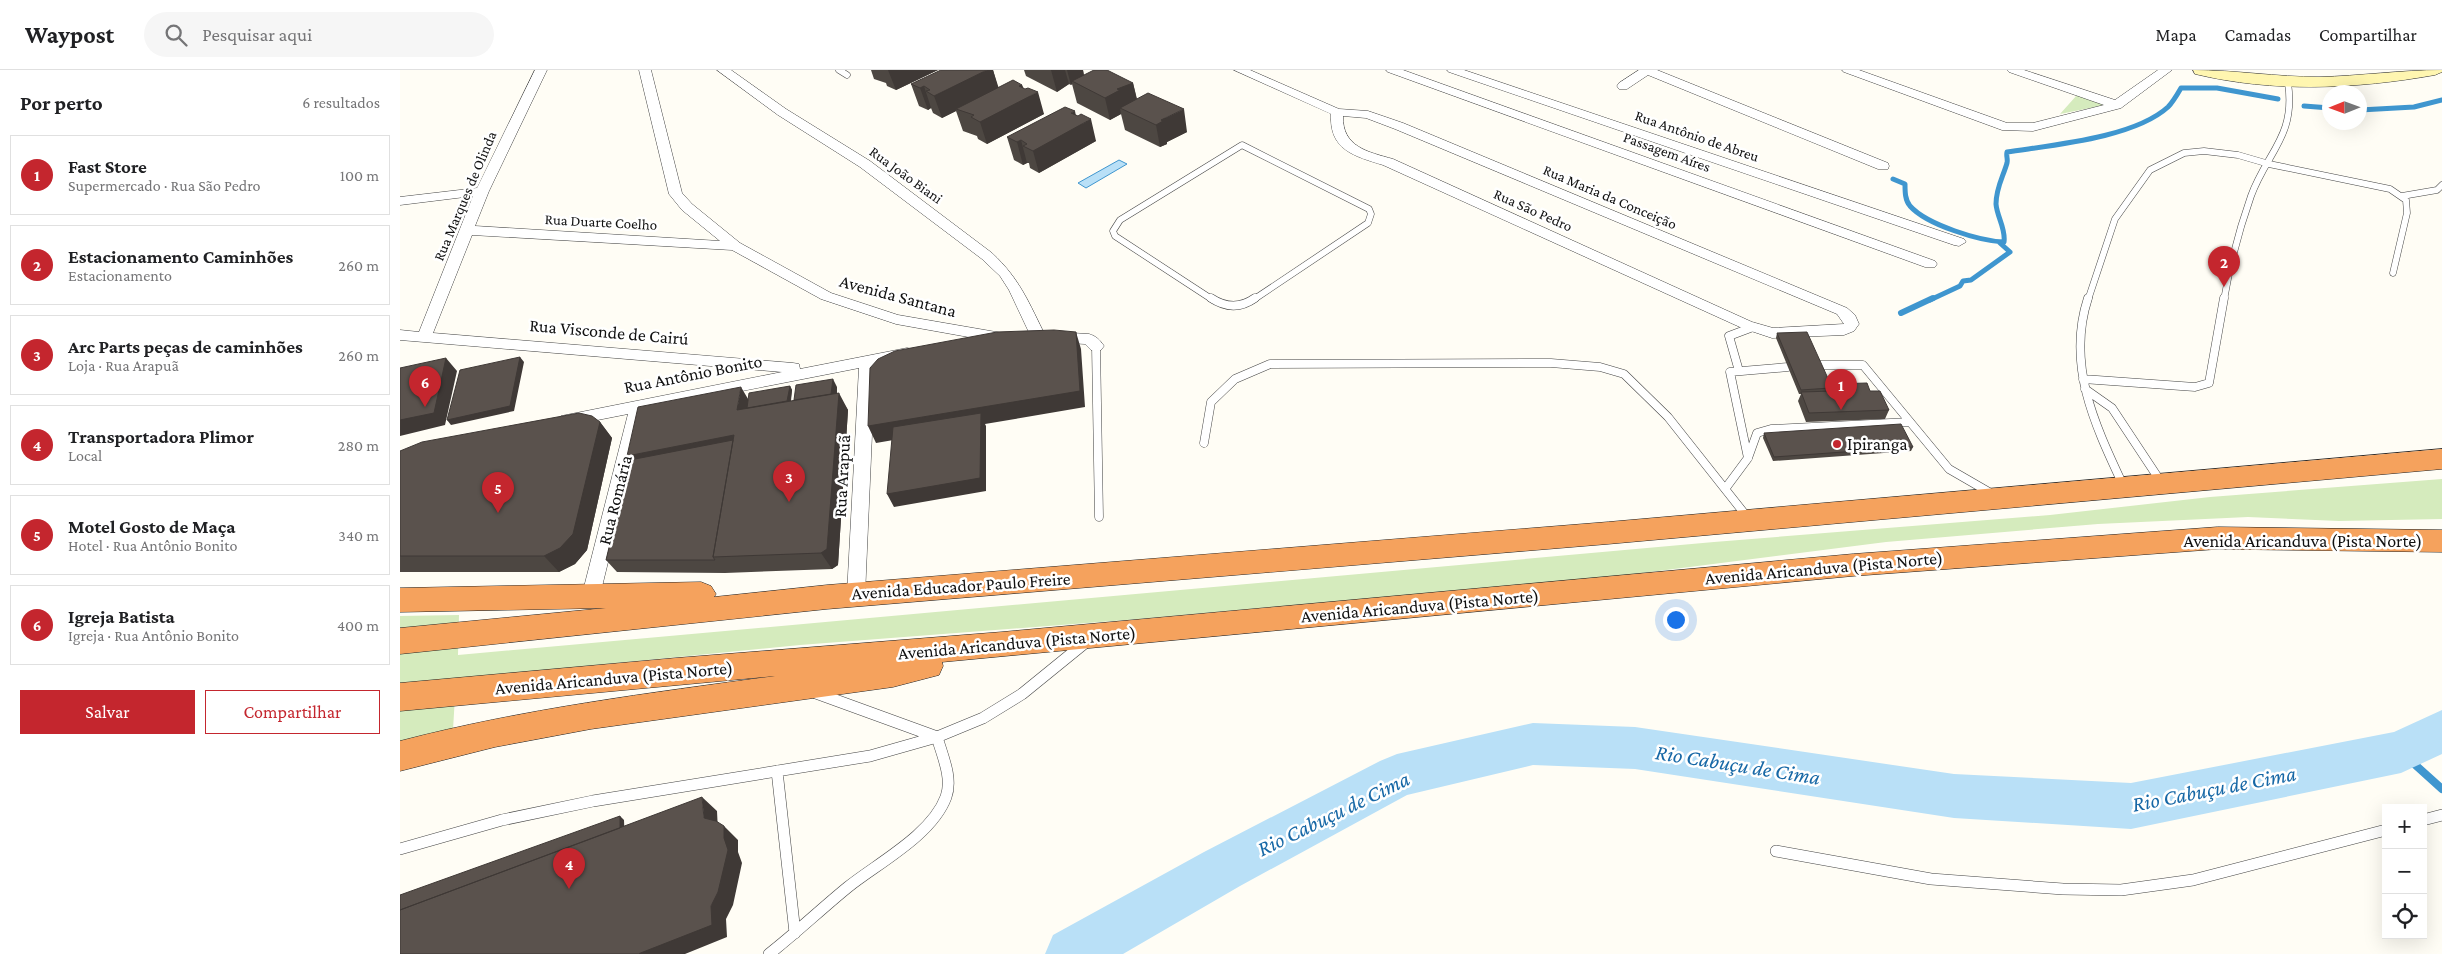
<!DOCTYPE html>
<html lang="pt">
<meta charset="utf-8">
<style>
body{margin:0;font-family:"Crimson Pro",serif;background:#f6f6f6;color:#202124}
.controls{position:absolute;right:15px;bottom:15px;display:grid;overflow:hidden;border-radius:0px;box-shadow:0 5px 20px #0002}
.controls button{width:45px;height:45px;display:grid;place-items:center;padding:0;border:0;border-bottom:1px solid #e0e0e0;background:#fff;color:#202124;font:25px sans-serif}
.compass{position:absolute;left:1922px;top:15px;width:45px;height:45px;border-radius:50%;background:#fff;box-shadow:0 5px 20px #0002;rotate:269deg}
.you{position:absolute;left:1275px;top:549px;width:18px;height:18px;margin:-12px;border:4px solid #fff;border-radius:50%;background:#1a73e8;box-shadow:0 0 0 8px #1a73e833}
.badge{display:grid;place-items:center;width:32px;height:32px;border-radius:50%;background:#c4262e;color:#fff;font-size:16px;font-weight:700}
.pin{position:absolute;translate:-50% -41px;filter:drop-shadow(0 1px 2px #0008)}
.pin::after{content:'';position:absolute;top:26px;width:18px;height:15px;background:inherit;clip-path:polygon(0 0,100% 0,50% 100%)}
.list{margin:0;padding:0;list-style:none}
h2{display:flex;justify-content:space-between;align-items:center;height:65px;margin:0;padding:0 20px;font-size:21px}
h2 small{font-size:16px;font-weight:400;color:#757577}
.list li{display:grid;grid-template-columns:32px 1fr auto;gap:15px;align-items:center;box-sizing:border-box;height:80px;margin:0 10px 10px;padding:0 10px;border:1px solid #e0e0e0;border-radius:0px}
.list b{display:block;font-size:19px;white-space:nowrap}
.list p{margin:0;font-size:16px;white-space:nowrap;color:#757577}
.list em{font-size:16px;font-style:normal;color:#757577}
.actions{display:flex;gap:10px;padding:15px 20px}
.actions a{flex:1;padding:11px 0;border:1px solid #c4262e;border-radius:0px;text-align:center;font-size:18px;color:#c4262e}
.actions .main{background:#c4262e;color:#fff}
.icon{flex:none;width:28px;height:28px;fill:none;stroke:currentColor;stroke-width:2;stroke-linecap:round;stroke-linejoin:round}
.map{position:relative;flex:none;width:2042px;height:884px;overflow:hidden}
header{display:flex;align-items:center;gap:30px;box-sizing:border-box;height:70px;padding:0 25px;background:#fff;border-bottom:1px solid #e0e0e0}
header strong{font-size:24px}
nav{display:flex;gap:28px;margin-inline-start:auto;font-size:18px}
.search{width:350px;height:45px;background:#f6f6f6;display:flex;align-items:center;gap:12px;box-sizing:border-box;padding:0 18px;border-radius:28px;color:#757577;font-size:19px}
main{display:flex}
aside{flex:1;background:#fff}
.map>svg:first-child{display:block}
.green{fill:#d5ebbd}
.water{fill:#b9e0f7;stroke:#3f96cf}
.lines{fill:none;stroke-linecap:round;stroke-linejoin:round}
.stream-far2{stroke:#3f96cf;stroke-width:5}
.stream-far1{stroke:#3f96cf;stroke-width:6}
.stream{stroke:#3f96cf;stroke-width:8}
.river{fill:#b9e0f7;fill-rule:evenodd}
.lane-far2-casing{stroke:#444;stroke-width:7}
.lane-far1-casing{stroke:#444;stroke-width:9}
.lane-casing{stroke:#444;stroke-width:12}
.street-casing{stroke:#444;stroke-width:1}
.secondary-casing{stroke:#333;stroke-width:1}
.highway-casing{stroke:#222;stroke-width:1}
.lane-far2{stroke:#fff;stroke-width:6}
.lane-far1{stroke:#fff;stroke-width:8}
.lane{stroke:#fff;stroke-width:11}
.street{fill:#fff;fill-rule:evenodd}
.secondary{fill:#fff6b0;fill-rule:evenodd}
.highway{fill:#f5a25d;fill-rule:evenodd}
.wall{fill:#4d4742}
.shaded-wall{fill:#3f3936}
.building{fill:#5a524d;stroke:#3f3936}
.poi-dot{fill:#c4262e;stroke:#fff;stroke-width:2}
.labels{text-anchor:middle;stroke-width:5;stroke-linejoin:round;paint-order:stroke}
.far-street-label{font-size:15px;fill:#111;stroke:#fff}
.street-label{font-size:18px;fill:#111;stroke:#fff}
.poi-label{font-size:18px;fill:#111;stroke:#fff;text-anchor:start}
.near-water-label{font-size:22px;font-style:italic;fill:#1768a6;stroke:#fff}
</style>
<header>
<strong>Waypost</strong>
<div class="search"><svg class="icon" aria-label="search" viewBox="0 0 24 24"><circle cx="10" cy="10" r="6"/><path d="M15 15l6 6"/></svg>Pesquisar aqui</div>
<nav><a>Mapa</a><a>Camadas</a><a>Compartilhar</a></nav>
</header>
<main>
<aside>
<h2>Por perto<small>6 resultados</small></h2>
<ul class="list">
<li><span class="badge">1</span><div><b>Fast Store</b><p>Supermercado · Rua São Pedro</p></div><em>100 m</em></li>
<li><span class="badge">2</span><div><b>Estacionamento Caminhões</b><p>Estacionamento</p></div><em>260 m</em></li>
<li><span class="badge">3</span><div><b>Arc Parts peças de caminhões</b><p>Loja · Rua Arapuã</p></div><em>260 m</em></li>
<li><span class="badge">4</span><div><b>Transportadora Plimor</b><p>Local</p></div><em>280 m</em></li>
<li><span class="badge">5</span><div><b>Motel Gosto de Maça</b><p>Hotel · Rua Antônio Bonito</p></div><em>340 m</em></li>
<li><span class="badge">6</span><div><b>Igreja Batista</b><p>Igreja · Rua Antônio Bonito</p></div><em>400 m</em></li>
</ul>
<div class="actions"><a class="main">Salvar</a><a>Compartilhar</a></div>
</aside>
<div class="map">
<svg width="2042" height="884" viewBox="0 0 2042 884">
<rect width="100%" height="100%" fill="#fffdf5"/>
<path class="green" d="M1677,25L1705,35L1660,44Z
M2042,409V449L1939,451L1848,447L1698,454L1486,472L1219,506L739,549L400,575L56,609L53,660L0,677V546L59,545L58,585L1314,472L1650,445L1810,427Z"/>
<path class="water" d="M719,90L727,94L686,118L678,113Z"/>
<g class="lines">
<path class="stream-far2" d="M1904,36L1930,38
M1960,40L2014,37L2042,30
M1493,109L1505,114C1505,122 1505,130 1510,136C1527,155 1580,171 1604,172C1606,159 1597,147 1596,134C1596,118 1603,107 1607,93C1608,89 1606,86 1607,82C1652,75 1734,68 1768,37C1773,32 1777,25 1781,18H1817L1878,29
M1530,230L1560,216L1563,211L1571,210L1610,182L1600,173"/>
<path class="stream-far1" d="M1501,243L1533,228"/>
<path class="stream" d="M2001,682L2042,719"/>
<path class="river" d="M2042,640V684L2001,703L1731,759L1554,748L1235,699L1133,695L1007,725L840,816L723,884H645L653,865L804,782L980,691L997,684L1133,653L1235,657L1554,704L1731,713L1994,662Z"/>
<g class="lane-far2-casing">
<path id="lane-far2" d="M439,0L447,5
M2002,126L2037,120L2042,115
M813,230L715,166L713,161L720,150L842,75L969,139L971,144L968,153L853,230
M1688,230L1715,149L1750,100L1784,83L1804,81L1838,85L1869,94L1990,119L2006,130L2007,143L1993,203
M1824,230C1830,194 1839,160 1851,126C1867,82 1896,66 1888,13"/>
</g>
<g class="lane-far1-casing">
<path id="lane-far1" d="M811,228C826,238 841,238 855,228
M1688,228C1666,295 1695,355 1723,415
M696,276L699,447
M1417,295H1463L1549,399L1594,425
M1339,301L1329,266L1353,257
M1683,309L1795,317L1809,313L1824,228
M1685,319L1712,338L1761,412
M804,373L811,332L835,309L870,294L1151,293L1200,297L1224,304L1268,347L1348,448
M1348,388L1330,302L1388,297
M1325,419L1348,388L1357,363L1371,359L1510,352"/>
</g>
<g class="lane-casing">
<path id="lane" d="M416,623L537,667L583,648L622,624L686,572
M377,701L395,863
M2023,750L2042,745
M0,779L102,750L193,731L470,686L537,667C542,685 553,708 546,727C532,765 478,793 448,817C421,839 396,863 369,884
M1376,781L1531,809L1663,819L1721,820L1793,810L1986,760"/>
</g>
<g class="street-casing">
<path id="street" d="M135,0H147L89,121L75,156L320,171L282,140L269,124L239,0H251L282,123L292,134L340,173L431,223L498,245L602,263L607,264L610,268L607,272L602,273L496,254L421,229L332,180L72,165L33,263L393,293L399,294L400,299L507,278L512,279L515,283L512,287L475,295L465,525L463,530L456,532L449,530L447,525L459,298L245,340L200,525L198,530L191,532L184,530L182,525L228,344L167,356L161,354L159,350L161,346L382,302L0,270V260L19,262L73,126L0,135V127L77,118Z
M317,0H331L386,39L470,91L592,183C620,209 629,233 646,267L653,262L689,264C696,266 700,270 704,276L701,280H691L685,274L653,272L646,267L638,272L633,271L609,220L600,206L582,189L460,97L378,45Z
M834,0H850L939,39L968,41L1003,53L1447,238L1455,245L1459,254L1454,261L1444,265L1372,268L1342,258L983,95C954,86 929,80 931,44ZM943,46L966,48L995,59L1437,244L1444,254L1373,258L1352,252L993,89C968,82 942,77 943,46Z
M986,0H1003L1535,191L1537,194L1535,197H1525L988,2Z
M1047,0H1064L1564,169L1566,172L1559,176L1554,175L1049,2Z
M1239,0H1257L1488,93L1489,96L1488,99H1478L1248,5L1227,19H1219L1217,16L1219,13Z
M1442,0H1459L1607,53H1633L1704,35L1609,2L1607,0H1624L1715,30L1758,0H1772L1721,38L1633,61L1602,60L1444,2Z"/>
</g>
<g class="secondary-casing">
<path id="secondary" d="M1793,0C1835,0 1877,7 1919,7C1960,6 2001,0 2042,0V2L2035,5C1956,19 1874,23 1795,4Z"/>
</g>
<g class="highway-casing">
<path id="highway" d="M2042,379V399L1208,474L427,539L0,584V558L206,538L0,542V518L301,512L311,516L316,524L314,527L427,515L1208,452Z
M1818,457L2042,460V482L1818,479L1453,506L542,592L543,596L539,605L493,617L191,659L95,677L0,701V671C123,639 249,623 375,606L0,641V613L276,588L602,562L1453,484Z"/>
</g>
<use href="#lane-far2" class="lane-far2"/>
<use href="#lane-far1" class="lane-far1"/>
<use href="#lane" class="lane"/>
<use href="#street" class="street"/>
<use href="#secondary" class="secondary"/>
<use href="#highway" class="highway"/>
</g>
<path class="wall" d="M471,0H538L496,20L487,16L486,13L474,9Z
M593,0L598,18L622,15L624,19L644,44L587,74L578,69L577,66L563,61L556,41L542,48L533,43L531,38L528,40L519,36L511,14Z
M624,0H683L684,5L733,13L737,29L787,62L767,72V74L760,77L725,60L721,44L710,50L677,33L672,14L671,15L669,14L657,22L626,6Z
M676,45L696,71L639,103L630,98L629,93H627L623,95L614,90L607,67Z
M1377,263L1431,315L1470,321L1489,340L1485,349L1406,352L1398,331L1401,324H1399L1376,268Z
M390,316L392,320L391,331L437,317V323L448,340L438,495L432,499L325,503L217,502L206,490L230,390L227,386L348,330Z
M200,352L212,368L187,480L175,494L159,502H0V381Z
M1364,363L1513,377L1511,381L1373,391L1363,368Z"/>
<path class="shaded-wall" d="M488,0H538L496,20Z
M587,0H593L599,19L556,39V41L542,48L534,26Z
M651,0H665L669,14L657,22Z
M667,0H683L684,8L672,11V14L671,15Z
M733,13L738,35L720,38L721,44L710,50L705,28L717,19Z
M622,15L626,28L638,22L644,44L587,74L580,52L619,16Z
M524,16L531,38L528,40L520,18Z
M784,39L787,62L767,72V74L760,77L756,55L761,50Z
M675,41L678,56L691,49L696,71L639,103L633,81L671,43Z
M621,70L627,93L623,95L617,72Z
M676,262L681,279L685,337L585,354L586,356V421L494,437L487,424L581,355L476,373L468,356Z
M120,287L124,292L114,341L51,355L47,350Z
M46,288L57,301L45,355L0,366V350Z
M433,309L437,317L435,342L398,348Z
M390,316L392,320L388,349L337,340L341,317L351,334Z
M439,323L448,340L438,495L432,499L421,483Z
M200,352L212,368L187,480L175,494L159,502L144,486Z
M334,365L344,382L240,403L227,386Z
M302,727L317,741L318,762L304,748Z
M220,746L224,750L225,777L0,861Z
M324,756L338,770V782L342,793L333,835L326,849L327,867L285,884H238L311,836L324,768Z"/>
<path class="building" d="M541,0H587L534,26L526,21L530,20L524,16L520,18L511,14Z
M694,0H707L733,13L717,19L720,20L705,28L672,11Z
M613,10L622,15L619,16L625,19L628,18L638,22L580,52L571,47L574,45L556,39Z
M748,23L784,39L761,50L763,51L756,55L720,38Z
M665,37L675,41L671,43L678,46L681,44L691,49L633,81L623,76L627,74L621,70L617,72L607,67Z
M654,260L676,262L680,321L468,356L470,298L478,289L495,281L597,262Z
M1407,262L1431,315L1430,318L1401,320L1377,263Z
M120,287L110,336L47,350L60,300Z
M46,288L34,343L0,350V298Z
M433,309L431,324L394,330L396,315Z
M1467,313L1470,321H1480L1489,340L1409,343L1401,322L1434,321L1431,314Z
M390,316L387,331L347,338L349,323Z
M341,317L337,340L439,323L427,479L421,483L313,487L334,365L227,386L238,337Z
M179,343L192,346L200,352L173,464L160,478L144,486H0V381L22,372Z
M581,343L580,408L487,424L493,357Z
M1501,354L1513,377L1374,387L1364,363Z
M333,370L313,487L315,490H206L230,390Z
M302,727L304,748L316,751L324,756V768L328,780L318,822L311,836L312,855L238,884H0V840Z
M220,746V758L0,840V825Z"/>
<circle class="poi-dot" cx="1437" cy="374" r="5"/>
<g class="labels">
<g class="far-street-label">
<text transform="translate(1297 66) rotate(19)" y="5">Rua Antônio de Abreu</text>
<text transform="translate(1267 82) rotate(20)" y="5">Passagem Aíres</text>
<text transform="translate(506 105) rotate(36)" y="5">Rua João Biani</text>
<text transform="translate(65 126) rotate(-67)" y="5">Rua Marques de Olinda</text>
<text transform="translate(1210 127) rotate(23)" y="5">Rua Maria da Conceição</text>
<text transform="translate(1133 140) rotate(24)" y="5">Rua São Pedro</text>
<text transform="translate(201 152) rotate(3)" y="5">Rua Duarte Coelho</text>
</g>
<g class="street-label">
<text transform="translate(498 226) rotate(15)" y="6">Avenida Santana</text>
<text transform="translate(209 262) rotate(5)" y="6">Rua Visconde de Cairú</text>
<text transform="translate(293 304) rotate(-11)" y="6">Rua Antônio Bonito</text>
<text transform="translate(442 406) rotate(-87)" y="6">Rua Arapuã</text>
<text transform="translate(215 430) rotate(-76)" y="6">Rua Romária</text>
<text x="1903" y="477">Avenida Aricanduva (Pista Norte)</text>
<text transform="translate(1424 498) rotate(-5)" y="6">Avenida Aricanduva (Pista Norte)</text>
<text transform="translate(561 516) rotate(-4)" y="6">Avenida Educador Paulo Freire</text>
<text transform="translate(1020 536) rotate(-5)" y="6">Avenida Aricanduva (Pista Norte)</text>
<text transform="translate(617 573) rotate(-5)" y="6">Avenida Aricanduva (Pista Norte)</text>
<text transform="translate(214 608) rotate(-5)" y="6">Avenida Aricanduva (Pista Norte)</text>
</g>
<g class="poi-label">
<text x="1447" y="380">Ipiranga</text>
</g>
<g class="near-water-label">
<text transform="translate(1338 694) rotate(9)" y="8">Rio Cabuçu de Cima</text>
<text transform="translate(1814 718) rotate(-11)" y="8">Rio Cabuçu de Cima</text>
<text transform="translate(933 743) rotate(-26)" y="8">Rio Cabuçu de Cima</text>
</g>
</g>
</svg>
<div class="controls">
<button>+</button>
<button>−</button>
<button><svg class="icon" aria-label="locate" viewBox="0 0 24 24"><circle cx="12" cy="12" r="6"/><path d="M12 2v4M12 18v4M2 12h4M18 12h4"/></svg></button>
</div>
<svg class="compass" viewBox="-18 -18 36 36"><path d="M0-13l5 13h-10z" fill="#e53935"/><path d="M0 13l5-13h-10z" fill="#757577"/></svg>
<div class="you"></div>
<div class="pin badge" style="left:1441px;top:340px">1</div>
<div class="pin badge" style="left:1824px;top:217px">2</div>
<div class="pin badge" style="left:389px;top:432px">3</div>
<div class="pin badge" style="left:169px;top:819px">4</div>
<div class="pin badge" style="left:98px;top:443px">5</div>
<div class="pin badge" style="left:25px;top:337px">6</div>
</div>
</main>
